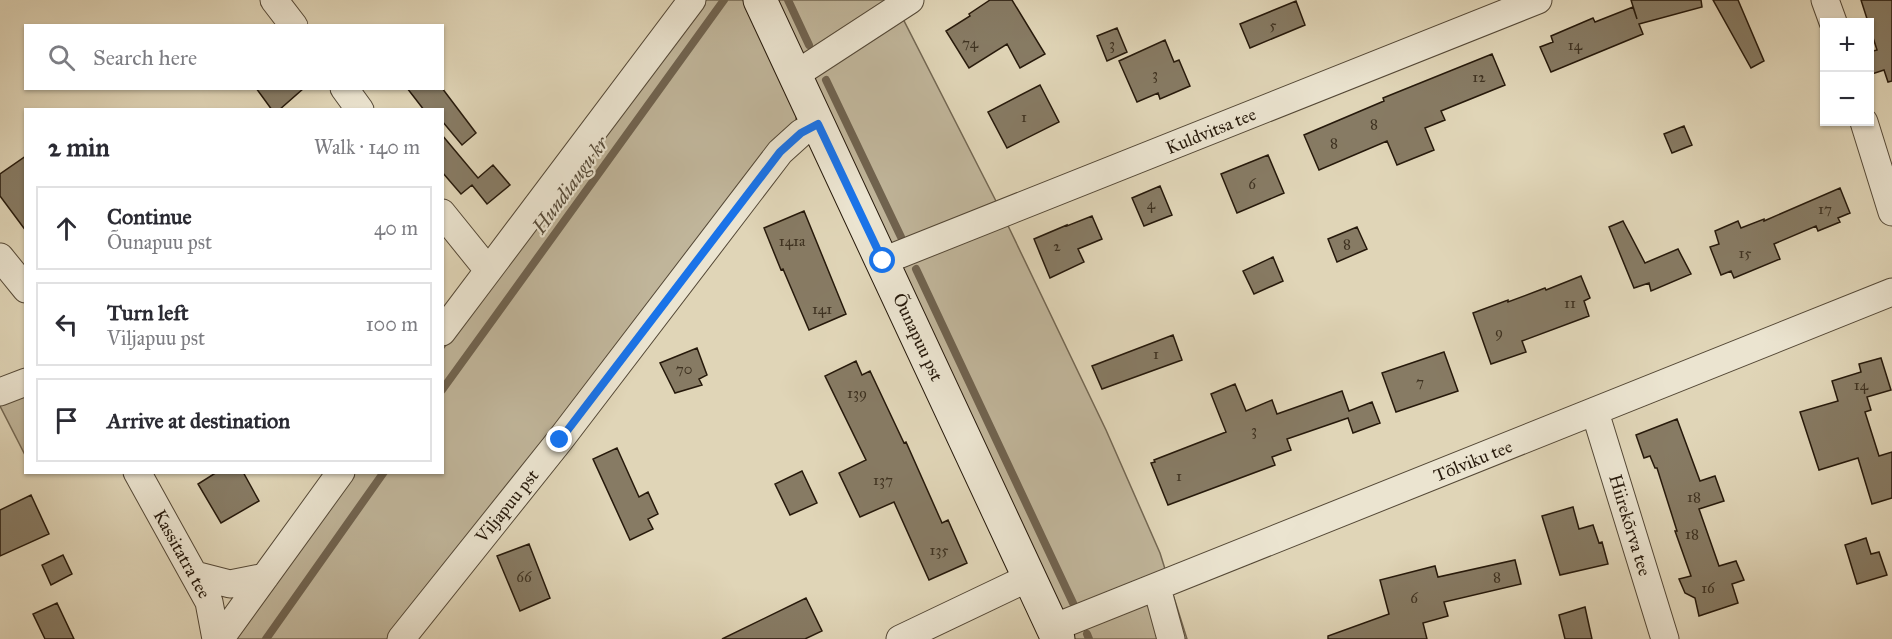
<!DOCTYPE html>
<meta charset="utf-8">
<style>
body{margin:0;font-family:"IM FELL Great Primer",serif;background:#f2f2f3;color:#2b2b33}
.controls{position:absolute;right:18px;top:18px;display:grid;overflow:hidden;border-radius:0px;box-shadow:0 2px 4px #0004}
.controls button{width:54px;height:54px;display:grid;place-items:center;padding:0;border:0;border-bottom:2px solid #e1e1e2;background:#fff;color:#2b2b33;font:30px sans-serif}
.stop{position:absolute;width:18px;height:18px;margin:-14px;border:4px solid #1a73e8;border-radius:50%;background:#fff}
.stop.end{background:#1a73e8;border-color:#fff;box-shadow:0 2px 6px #0008}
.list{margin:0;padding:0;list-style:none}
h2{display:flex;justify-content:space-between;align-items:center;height:78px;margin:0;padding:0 24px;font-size:26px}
h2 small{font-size:20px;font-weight:400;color:#7c7c81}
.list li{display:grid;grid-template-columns:39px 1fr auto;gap:18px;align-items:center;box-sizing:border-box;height:84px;margin:0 12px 12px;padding:0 12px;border:2px solid #e1e1e2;border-radius:0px}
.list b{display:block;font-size:22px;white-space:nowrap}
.list p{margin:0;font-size:20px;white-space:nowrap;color:#7c7c81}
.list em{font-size:20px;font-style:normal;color:#7c7c81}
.icon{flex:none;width:33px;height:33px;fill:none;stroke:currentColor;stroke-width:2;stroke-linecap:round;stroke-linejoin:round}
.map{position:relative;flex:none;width:1892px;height:639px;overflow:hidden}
.search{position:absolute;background:#fff;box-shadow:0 2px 4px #0004;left:24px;top:24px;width:420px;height:66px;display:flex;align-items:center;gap:15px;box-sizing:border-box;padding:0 21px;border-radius:0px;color:#7c7c81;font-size:22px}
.panel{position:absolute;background:#fff;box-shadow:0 2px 4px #0004;left:24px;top:108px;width:420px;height:366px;border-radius:0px}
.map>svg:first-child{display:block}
.green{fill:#c0b59a;stroke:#736752;stroke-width:1.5}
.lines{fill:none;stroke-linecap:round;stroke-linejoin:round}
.stream{stroke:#70634f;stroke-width:8}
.building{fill:#877b64;stroke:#26190b;stroke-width:1.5}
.street-casing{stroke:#544836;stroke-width:29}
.secondary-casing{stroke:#26190b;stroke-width:35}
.street{stroke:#ebe4d0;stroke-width:27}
.secondary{stroke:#ebe4d0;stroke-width:33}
.route{stroke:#1a73e8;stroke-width:8}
.labels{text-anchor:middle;stroke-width:4.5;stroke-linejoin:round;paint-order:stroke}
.number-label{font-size:15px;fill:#3e3221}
.street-label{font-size:18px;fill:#26190b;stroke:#ebe4d0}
.water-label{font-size:20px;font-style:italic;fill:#574b39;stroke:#ebe4d0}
</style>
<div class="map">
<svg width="1892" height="639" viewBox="0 0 1892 639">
<rect width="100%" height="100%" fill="#e0d5b7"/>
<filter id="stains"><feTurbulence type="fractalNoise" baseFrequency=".00333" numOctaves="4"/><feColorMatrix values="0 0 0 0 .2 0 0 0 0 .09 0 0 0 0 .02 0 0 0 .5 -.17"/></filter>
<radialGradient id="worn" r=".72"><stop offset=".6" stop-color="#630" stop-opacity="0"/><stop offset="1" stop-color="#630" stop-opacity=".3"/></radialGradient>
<path class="green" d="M706,0H743L797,112L795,124L396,639H229L352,473L442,472L443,349Z
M776,0H889L902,17L999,207L1106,430L1160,553L1187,639H1074Z
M25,391V455L0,406V400Z"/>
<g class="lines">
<path class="stream" d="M788,0L809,45
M826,80L901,237
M916,269L1073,603
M442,390L724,0
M1087,634L1089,639
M266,639L384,472"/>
</g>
<path class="building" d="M990,0H1012L1045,54L1020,68L1007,44L969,68L946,31L970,16L969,14Z
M1631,0H1701L1702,7L1639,24L1643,34L1551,72L1540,47L1553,42L1551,36L1593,18L1595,22L1633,7L1637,19Z
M1713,0H1738L1764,61L1751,68Z
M1861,0H1892V81L1888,82L1884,70L1869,75V52L1877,50Z
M1296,1L1305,25L1250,48L1240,24Z
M1117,28L1127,52L1107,61L1097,36Z
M1165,40L1174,62L1179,60L1190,86L1160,99L1158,93L1137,102L1119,61Z
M1492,54L1505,85L1441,111L1445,120L1425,128L1434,150L1397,165L1387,141L1319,170L1304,135L1384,101L1383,98Z
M1040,85L1059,122L1007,148L988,112Z
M256,88H304L279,110H272Z
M407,88H442L476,133L462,145L442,121V110H424Z
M1684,126L1692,145L1672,153L1664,134Z
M442,135L478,178L493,165L510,185L487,204L472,185L461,194L442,172Z
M1268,155L1284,193L1237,213L1221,174Z
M26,156V231L0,196V174Z
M1160,186L1172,215L1144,226L1132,198Z
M1840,188L1850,213L1838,218L1840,222L1818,231L1816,226L1774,244L1780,259L1734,278L1731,271L1721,275L1710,247L1719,244L1715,231L1738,221L1741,228L1764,219V221Z
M804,211L846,314L809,330L783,269L781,270L764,228Z
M1092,216L1102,239L1078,249L1084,262L1050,278L1034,239L1067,225V226Z
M1623,221L1645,263L1678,249L1691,274L1651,291L1649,283L1634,288L1609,227Z
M1357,227L1367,249L1337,262L1328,239Z
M1273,257L1283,281L1254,294L1243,271Z
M1581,276L1590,298L1584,301L1589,316L1522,341L1526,352L1491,364L1473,313L1508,300V302L1545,288L1546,290Z
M1173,335L1182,360L1102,389L1092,366Z
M697,348L707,375L699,379L702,385L675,393L660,363Z
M1444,352L1458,391L1396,412L1382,373Z
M1881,358L1891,390L1867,397L1871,410L1865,412L1879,456L1892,452V498L1872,504L1858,458L1819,470L1800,412L1838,401L1832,381L1861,372L1859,364Z
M856,361L862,375L870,371L904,443L906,442L942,523L948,520L967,563L929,580L894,502L860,517L839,473L866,460L825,376Z
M1235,384L1246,411L1272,400L1277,414L1342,391L1349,411L1372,402L1380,423L1353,433L1348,418L1287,439L1291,450L1272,457L1275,465L1168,505L1151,463L1155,462L1154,460L1226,432L1211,394Z
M1677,419L1700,481L1715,476L1724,501L1699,509L1719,566L1736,561L1744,580L1732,584L1738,603L1699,616L1695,598L1685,593L1679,579L1691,576L1675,531H1677L1657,468H1655L1650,456L1644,458L1636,435Z
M617,448L639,497L648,492L658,514L648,519L653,529L630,540L593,459Z
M802,471L817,503L790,515L775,484Z
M217,472H243L259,501L221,523L198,484Z
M31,495L49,534L0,556V510Z
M1573,507L1579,529L1593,525L1599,543L1602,542L1608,564L1560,575L1542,516Z
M1866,538L1871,554L1879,552L1887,575L1857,584L1845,545Z
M529,544L550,598L520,611L497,556Z
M63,555L72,574L51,585L42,565Z
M1515,560L1521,584L1444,602L1448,616L1423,623L1427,639H1328V636L1389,614L1380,580L1435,566L1438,577Z
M806,598L822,631L805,639H722Z
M57,603L74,639H45L33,614Z
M1585,607L1592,639H1565L1559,615Z"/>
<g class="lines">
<g class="street-casing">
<path id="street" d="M274,0L294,26
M1825,0L1833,22
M795,75L910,0
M344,88L360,110
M1864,122L1892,212
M442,213L488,270
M0,257L26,289
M883,261L1538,0
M442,332L692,0
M0,392L26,382
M1595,412L1665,639
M137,472L209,602L216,639
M195,575L230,584L265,577
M1157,588L1171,639
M1053,628L1892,292
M220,639L341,472
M401,639L560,440L780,152L801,133L818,124
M900,639L1030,577"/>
</g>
<g class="secondary-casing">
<path id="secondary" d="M760,0L1058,639"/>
</g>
<use href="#street" class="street"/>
<use href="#secondary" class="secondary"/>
</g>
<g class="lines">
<path class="route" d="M560,440L780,152L801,133L818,124L883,261"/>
</g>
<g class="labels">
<g class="number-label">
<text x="1273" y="30">5</text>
<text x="970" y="48">74</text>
<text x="1112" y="49">3</text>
<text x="1575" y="50">14</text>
<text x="1155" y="79">3</text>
<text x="1479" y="82">12</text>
<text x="1024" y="122">1</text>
<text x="1374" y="129">8</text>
<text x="1334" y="148">8</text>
<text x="1252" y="189">6</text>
<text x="1151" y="209">4</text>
<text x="1825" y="214">17</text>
<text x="792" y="246">141a</text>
<text x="1347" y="249">8</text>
<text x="1057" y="251">2</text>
<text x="1745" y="258">15</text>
<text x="1570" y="308">11</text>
<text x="822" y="314">141</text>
<text x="1499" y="337">9</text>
<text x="1156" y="359">1</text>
<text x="684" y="374">70</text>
<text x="1420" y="387">7</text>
<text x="1861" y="390">14</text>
<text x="857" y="398">139</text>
<text x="1254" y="435">3</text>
<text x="1179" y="481">1</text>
<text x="883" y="485">137</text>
<text x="1694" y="502">18</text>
<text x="1692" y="539">18</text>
<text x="939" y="555">135</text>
<text x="524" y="582">66</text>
<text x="1497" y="582">8</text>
<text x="1708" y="593">16</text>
<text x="1414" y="603">6</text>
</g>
<g class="street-label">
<text transform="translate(1211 131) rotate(-22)" y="6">Kuldvitsa tee</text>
<text transform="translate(918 337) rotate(65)" y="6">Õunapuu pst</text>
<text transform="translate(1473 461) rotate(-22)" y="6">Tõlviku tee</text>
<text transform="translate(507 506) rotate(-51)" y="6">Viljapuu pst</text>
<text transform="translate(1630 525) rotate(73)" y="6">Hiirekõrva tee</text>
<text transform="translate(182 554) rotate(61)" y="6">Kassitatra tee</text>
</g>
<g class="water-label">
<text transform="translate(570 185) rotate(-54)" y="7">Hundiaugu kr</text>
</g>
</g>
<rect width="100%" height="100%" filter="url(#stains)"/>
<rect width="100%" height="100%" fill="url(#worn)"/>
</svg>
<div class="controls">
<button>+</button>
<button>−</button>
</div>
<div class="stop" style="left:883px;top:261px"></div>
<div class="stop end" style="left:560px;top:440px"></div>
<div class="search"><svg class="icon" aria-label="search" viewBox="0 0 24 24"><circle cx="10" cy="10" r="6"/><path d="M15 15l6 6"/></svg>Search here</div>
<section class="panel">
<h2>2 min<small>Walk · 140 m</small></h2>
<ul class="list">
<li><svg class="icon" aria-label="ahead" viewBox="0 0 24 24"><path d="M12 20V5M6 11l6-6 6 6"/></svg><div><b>Continue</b><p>Õunapuu pst</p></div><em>40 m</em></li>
<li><svg class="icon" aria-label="left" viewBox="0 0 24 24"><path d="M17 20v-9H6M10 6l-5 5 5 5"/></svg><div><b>Turn left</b><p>Viljapuu pst</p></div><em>100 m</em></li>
<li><svg class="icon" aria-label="arrive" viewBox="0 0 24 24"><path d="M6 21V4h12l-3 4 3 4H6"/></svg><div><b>Arrive at destination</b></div></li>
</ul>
</section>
</div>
